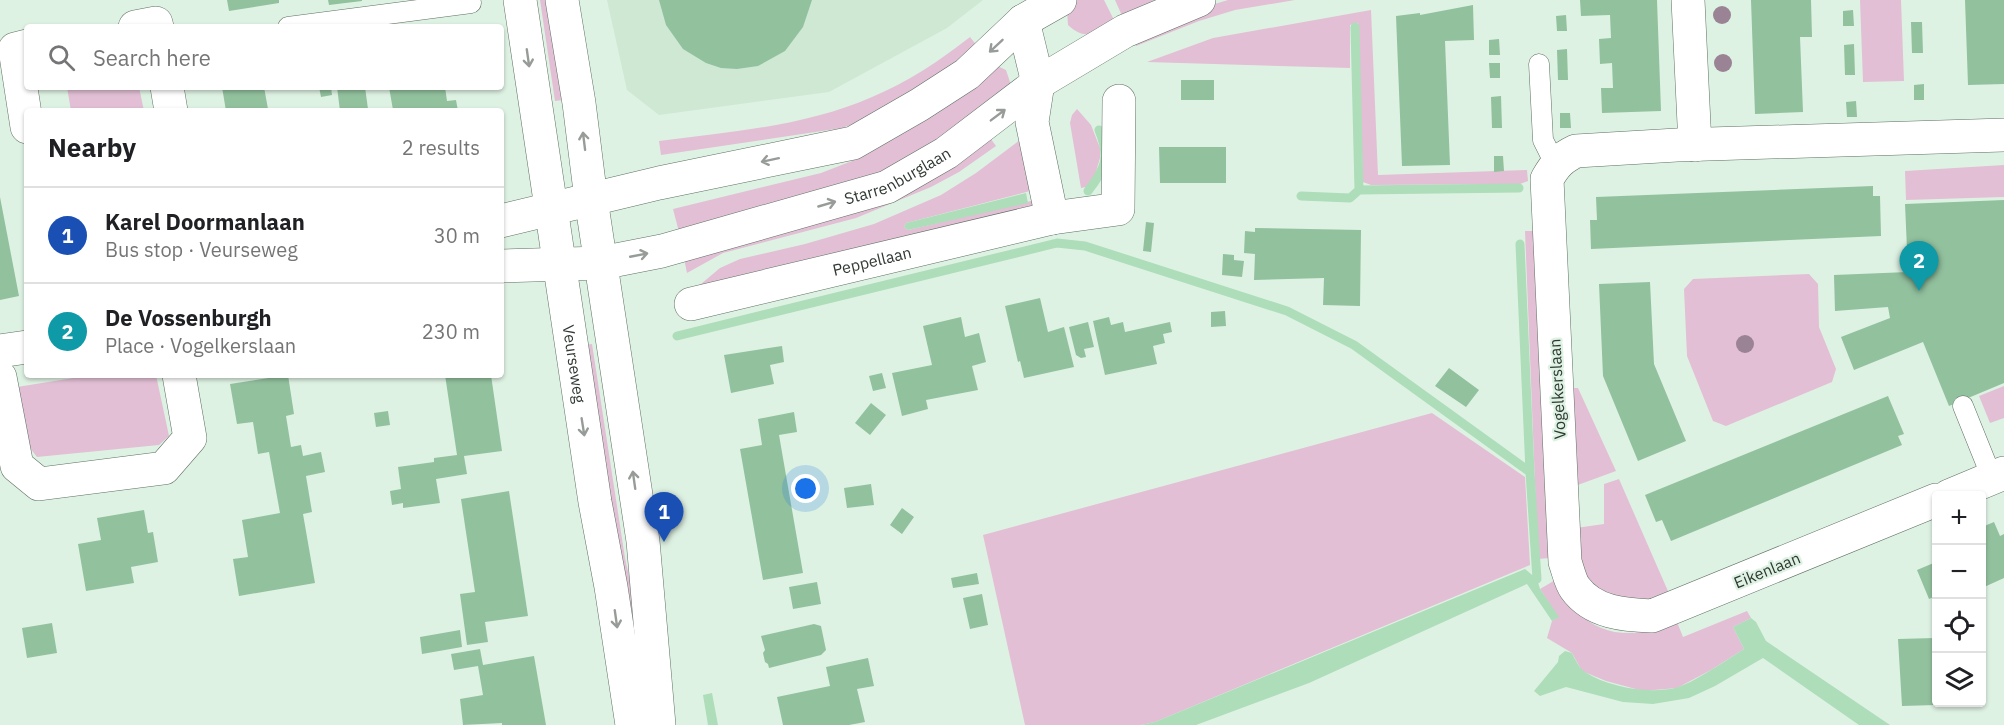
<!DOCTYPE html>
<meta charset="utf-8">
<style>
body{margin:0;font-family:"IBM Plex Sans",sans-serif;background:#f6f6f6;color:#202124}
.controls{position:absolute;right:18px;bottom:18px;display:grid;overflow:hidden;border-radius:6px;box-shadow:0 2px 4px #0004}
.controls button{width:54px;height:54px;display:grid;place-items:center;padding:0;border:0;border-bottom:2px solid #e0e0e0;background:#fff;color:#202124;font:30px sans-serif}
.you{position:absolute;left:806px;top:489px;width:21px;height:21px;margin:-15px;border:4px solid #fff;border-radius:50%;background:#1a73e8;box-shadow:0 0 0 9px #1a73e833}
.badge{display:grid;place-items:center;width:39px;height:39px;border-radius:50%;background:#a32d86;color:#fff;font-size:20px;font-weight:700}
.pin{position:absolute;translate:-50% -50px;filter:drop-shadow(0 2px 3px #0008)}
.pin::after{content:'';position:absolute;top:32px;width:21px;height:18px;background:inherit;clip-path:polygon(0 0,100% 0,50% 100%)}
.list{margin:0;padding:0;list-style:none}
h2{display:flex;justify-content:space-between;align-items:center;height:78px;margin:0;padding:0 24px;font-size:26px}
h2 small{font-size:20px;font-weight:400;color:#757577}
.list li{display:grid;grid-template-columns:39px 1fr auto;gap:18px;align-items:center;box-sizing:border-box;height:96px;padding:0 24px;border-top:2px solid #e0e0e0}
.list b{display:block;font-size:22px;white-space:nowrap}
.list p{margin:0;font-size:20px;white-space:nowrap;color:#757577}
.list em{font-size:20px;font-style:normal;color:#757577}
.icon{flex:none;width:33px;height:33px;fill:none;stroke:currentColor;stroke-width:2;stroke-linecap:round;stroke-linejoin:round}
.map{position:relative;flex:none;width:2004px;height:725px;overflow:hidden}
.search{position:absolute;background:#fff;box-shadow:0 2px 4px #0004;left:24px;top:24px;width:480px;height:66px;display:flex;align-items:center;gap:15px;box-sizing:border-box;padding:0 21px;border-radius:6px;color:#757577;font-size:22px}
.panel{position:absolute;background:#fff;box-shadow:0 2px 4px #0004;left:24px;top:108px;width:480px;height:270px;border-radius:6px}
.map>svg:first-child{display:block}
.built{fill:#cee8d4}
.green{fill:#e2bfd5}
.water{fill:#adddb9}
.lines{fill:none;stroke-linecap:round;stroke-linejoin:round}
.stream{stroke:#adddb9;stroke-width:9}
.building{fill:#92c19e}
.service-casing{stroke:#5e7062;stroke-width:21}
.minor-casing{stroke:#5e7062;stroke-width:34}
.tertiary-casing{stroke:#5e7062;stroke-width:34}
.secondary-casing{stroke:#5e7062;stroke-width:34}
.service{stroke:#fff;stroke-width:20}
.minor{stroke:#fff;stroke-width:33}
.tertiary{stroke:#fff;stroke-width:33}
.secondary{stroke:#fff;stroke-width:33}
.tree{fill:#9a8394}
.oneway{stroke:#989c98}
.labels{text-anchor:middle;stroke-width:4.5;stroke-linejoin:round;paint-order:stroke}
.street-label{font-size:16px;fill:#303832;stroke:#def2e3}
</style>
<div class="map">
<svg width="2004" height="725" viewBox="0 0 2004 725">
<rect width="100%" height="100%" fill="#def2e3"/>
<path class="built" d="M607,0H983L947,28L829,92L659,115L627,90Z"/>
<path class="green" d="M540,0H554L570,99L555,101Z
M1073,0H1104L1115,22C1095,32 1086,42 1068,25L1067,11Z
M1115,0H1165L1123,18Z
M1228,0H1295L1235,10L1199,21L1136,46L1130,35L1175,16Z
M1860,0H1901L1904,81L1863,82Z
M1371,10L1378,175L1527,170L1528,181L1520,184L1371,185L1363,182L1358,23L1350,25V68L1147,62L1213,38Z
M970,37L978,47L879,115L842,128L661,155L659,141C730,132 806,126 872,97C906,83 941,60 970,37Z
M993,64L1006,70L1011,85L1007,98L874,179L679,232L673,209L821,173L852,161L886,140Z
M67,87H139L144,111H71Z
M1077,109L1091,125L1100,148V158L1095,175L1086,187L1081,188L1070,123L1072,115Z
M988,135L996,146L959,172L931,187L856,218L723,253L687,273L683,254Z
M1020,140L1034,190L906,223L904,227L908,230L1035,200L1037,211L695,289L720,268L740,259L805,244L874,224L941,195L976,173Z
M2004,165V197L1906,200L1905,171Z
M1525,231H1536L1550,558L1538,559Z
M1809,274L1818,284L1819,327L1836,369L1832,382L1726,426L1713,421L1687,356L1684,289L1693,279Z
M592,344L625,558L640,626L651,725L580,346Z
M92,375H156L169,436L159,445L37,457L27,444L17,387Z
M2004,386V418L1990,423L1979,396Z
M1571,388H1578L1616,471L1575,486Z
M1432,413L1525,477L1530,565L1155,722L1141,725H1025L983,535Z
M1619,479L1671,598L1656,604L1597,595L1579,566L1576,528L1604,524V484Z
M1557,579C1563,589 1569,602 1577,611C1605,641 1643,636 1677,622L1683,637L1747,611L1751,618L1733,627L1744,649L1711,670L1677,688L1643,691L1606,681L1582,671L1572,653L1547,638L1552,621L1558,617L1540,589Z"/>
<path class="water" d="M1026,193L1028,203L908,230L904,227L906,223Z
M1525,569L1537,579L1540,589L1559,617L1552,621L1527,584L1309,683L1196,725H1141L1155,722Z
M1751,618L1756,622L1766,641L1890,725H1859L1763,658L1715,686L1689,698L1653,704L1623,702L1566,687L1540,696L1534,691L1558,662L1559,656L1565,651L1572,653C1575,659 1579,668 1585,672C1608,687 1648,694 1675,688C1692,684 1728,659 1744,649L1733,627Z
M712,693L718,725H708L703,695Z"/>
<g class="lines">
<path class="stream" d="M1355,27L1359,190L1519,188
M1088,191C1106,168 1110,157 1099,130
M1301,196L1350,198L1359,190
M1520,244L1530,472L1537,579
M677,336L1057,243L1085,246L1287,311L1354,345L1530,472"/>
</g>
<path class="building" d="M227,0H279V3L229,11Z
M328,0H362V1L329,5Z
M659,0H812L803,27L785,51L758,66L737,69L721,68L706,63L683,49L666,25Z
M1580,0H1657L1661,111L1602,113L1601,88H1613L1612,63L1600,64L1599,39L1611,38L1610,15L1581,16Z
M1751,0H1811L1812,37H1800L1803,112L1755,114Z
M1965,0H2004V84L1968,85Z
M1473,5L1474,40L1445,41L1450,165L1402,166L1396,16L1420,13V15Z
M1853,10L1854,26H1843V11Z
M1566,15L1567,31H1557L1556,16Z
M1911,22H1922L1923,53H1912Z
M1499,39L1500,55H1489V40Z
M1854,44L1855,75H1845L1844,45Z
M1567,49L1568,80H1558L1557,50Z
M1489,63H1500V78H1490Z
M1181,80H1214V100H1181Z
M1924,84V100H1914V85Z
M222,87H264L268,109L274,108L275,111H226Z
M319,87H331L332,95L321,97Z
M337,87H365L368,109L340,111Z
M389,87H445L447,101L456,100L458,111H405L404,108L393,110Z
M1501,96L1502,128H1492L1491,97Z
M1856,101L1857,117H1847L1846,102Z
M1560,113H1570L1571,128H1560Z
M1159,147H1226V183H1160Z
M1494,156H1503L1504,171L1494,172Z
M1873,186V196H1880L1881,236L1591,249L1590,220H1597L1596,197Z
M0,197L19,296L0,300Z
M2004,200V383L1949,406L1923,342L1854,370L1841,337L1890,318L1888,307L1835,311L1834,275L1908,272L1905,204Z
M1146,222L1154,223L1151,252L1143,251Z
M1255,228L1361,230L1360,306L1323,305L1324,278L1254,280L1255,254L1244,253L1245,231L1255,232Z
M1223,254L1234,255V260L1244,261L1242,277L1222,275Z
M1650,282L1654,364L1686,441L1638,461L1603,376L1599,284Z
M1040,298L1048,332L1064,327L1074,367L1024,378L1020,361L1018,362L1005,306Z
M1225,311L1226,326L1211,327V312Z
M961,317L965,337L979,333L986,362L972,366L978,390L926,400L928,409L902,416L892,373L932,365L923,326Z
M1109,317L1111,325L1123,322L1125,332L1170,322L1172,332L1163,334L1165,343L1153,346L1157,364L1105,375L1093,321Z
M1088,322L1094,347L1084,349L1086,357L1081,358L1076,355L1069,327Z
M782,346L784,362L770,365L774,384L731,393L724,355Z
M1449,368L1479,390L1466,407L1435,386Z
M882,373L886,388L873,391L869,376Z
M288,375L294,414L286,416L291,447L301,445L303,456L321,452L325,472L306,476L312,512L303,514L315,583L239,596L233,559L248,557L242,520L280,513L269,452L258,454L253,422L237,424L230,384Z
M445,375H491L502,451L464,456L467,474L436,479L440,503L403,508V503L392,505L390,491L401,489L398,467L434,462V458L457,455Z
M1888,396L1904,434L1898,436L1902,445L1671,541L1662,520L1656,522L1645,495Z
M871,403L886,415L870,435L855,423Z
M388,411L390,425L376,427L374,413Z
M794,412L797,432L779,435L803,573L763,580L740,449L762,445L758,419Z
M871,484L874,505L847,508L844,488Z
M509,491L528,616L485,622L488,642L467,645L460,594L475,592L461,499Z
M902,508L914,517L902,534L890,525Z
M144,510L148,533L153,532L158,562L131,567L134,583L86,591L78,544L101,540L97,518Z
M1994,522L2000,536L2004,534V578L1982,588V527Z
M1936,562V596L1929,599L1917,570Z
M977,573L979,584L953,588L951,578Z
M817,582L821,604L793,609L789,587Z
M982,594L988,625L970,629L963,598Z
M1933,611H1936V705L1902,706L1898,639L1935,638Z
M52,623L57,653L27,658L22,628Z
M814,624L821,626L826,650L821,655L769,668L768,664L765,662L763,653L765,650L761,636Z
M460,630L462,647L422,654L420,637Z
M480,649L483,665L534,656L546,725H502V723L463,725L460,699L483,695L478,666L454,670L451,654Z
M868,658L874,686L857,689L865,722L849,725H783L777,697L830,686L826,667Z"/>
<g class="lines">
<g class="service-casing">
<path id="service" d="M288,27L471,3
M1539,64L1543,140L1555,164
M1963,406L1992,478"/>
</g>
<g class="minor-casing">
<g id="minor">
<path d="M1688,0L1695,145"/>
<path d="M1023,21L1038,83L1032,122L1052,218"/>
<path d="M135,27L156,23L157,27"/>
<path d="M27,46L15,49L27,127"/>
<path d="M167,87L171,111"/>
<path id="s1" d="M691,304L1052,218L1118,209L1119,101"/>
<path d="M0,377L17,466L39,484L164,468L190,438L179,375"/>
<path d="M1949,496L2004,473"/>
<path d="M1936,500L1652,616C1625,615 1593,613 1575,588C1570,581 1568,570 1565,562L1547,179C1555,165 1561,158 1576,151L1677,145L2004,135"/>
</g>
</g>
<g class="tertiary-casing">
<g id="tertiary">
<path d="M501,221L659,183L853,143L919,105L967,74L1023,21L1060,0"/>
<path id="s2" d="M501,266L601,263L662,251L887,187L946,153L1038,83L1125,31L1199,0"/>
<path d="M0,351L27,347"/>
</g>
</g>
<g class="secondary-casing">
<g id="secondary">
<path id="s3" d="M520,0L595,502L611,587L632,725"/>
<path d="M562,0L579,103L591,199L643,541L659,725"/>
</g>
</g>
<use href="#service" class="service"/>
<use href="#minor" class="minor"/>
<use href="#tertiary" class="tertiary"/>
<use href="#secondary" class="secondary"/>
</g>
<g class="tree">
<circle cx="1722" cy="15" r="9"/>
<circle cx="1723" cy="63" r="9"/>
<circle cx="1745" cy="344" r="9"/>
</g>
<defs><path id="oneway-shaft" d="M-6 0H5M1.5-3L5.5 0L1.5 3" fill="none" stroke-width="1.6" stroke-linecap="round" stroke-linejoin="round" transform="scale(1.5)"/></defs>
<g class="oneway">
<use href="#oneway-shaft" transform="translate(996 46) rotate(137)"/>
<use href="#oneway-shaft" transform="translate(528 58) rotate(82)"/>
<use href="#oneway-shaft" transform="translate(998 115) rotate(-37)"/>
<use href="#oneway-shaft" transform="translate(584 141) rotate(-97)"/>
<use href="#oneway-shaft" transform="translate(770 160) rotate(168)"/>
<use href="#oneway-shaft" transform="translate(827 204) rotate(-16)"/>
<use href="#oneway-shaft" transform="translate(639 255) rotate(-11)"/>
<use href="#oneway-shaft" transform="translate(583 427) rotate(81)"/>
<use href="#oneway-shaft" transform="translate(634 480) rotate(-98)"/>
<use href="#oneway-shaft" transform="translate(616 619) rotate(82)"/>
</g>
<g class="labels">
<g class="street-label">
<text dy="6" stroke="none"><textPath href="#s2" startOffset="410">Starrenburglaan</textPath></text>
<text dy="6" stroke="none"><textPath href="#s1" startOffset="186">Peppellaan</textPath></text>
<text dy="6" stroke="none"><textPath href="#s3" startOffset="368">Veurseweg</textPath></text>
<text transform="translate(1557 389) rotate(-93)" y="6">Vogelkerslaan</text>
<text transform="translate(1767 570) rotate(-22)" y="6">Eikenlaan</text>
</g>
</g>
</svg>
<div class="controls">
<button>+</button>
<button>−</button>
<button><svg class="icon" aria-label="locate" viewBox="0 0 24 24"><circle cx="12" cy="12" r="6"/><path d="M12 2v4M12 18v4M2 12h4M18 12h4"/></svg></button>
<button><svg class="icon" aria-label="layers" viewBox="0 0 24 24"><path d="M12 4l9 5-9 5-9-5zM3 14l9 5 9-5"/></svg></button>
</div>
<div class="you"></div>
<div class="pin badge" style="left:664px;top:542px;background:#1a4fb4">1</div>
<div class="pin badge" style="left:1919px;top:291px;background:#0f9aa8">2</div>
<div class="search"><svg class="icon" aria-label="search" viewBox="0 0 24 24"><circle cx="10" cy="10" r="6"/><path d="M15 15l6 6"/></svg>Search here</div>
<section class="panel">
<h2>Nearby<small>2 results</small></h2>
<ul class="list">
<li><span class="badge" style="background:#1a4fb4">1</span><div><b>Karel Doormanlaan</b><p>Bus stop · Veurseweg</p></div><em>30 m</em></li>
<li><span class="badge" style="background:#0f9aa8">2</span><div><b>De Vossenburgh</b><p>Place · Vogelkerslaan</p></div><em>230 m</em></li>
</ul>
</section>
</div>
